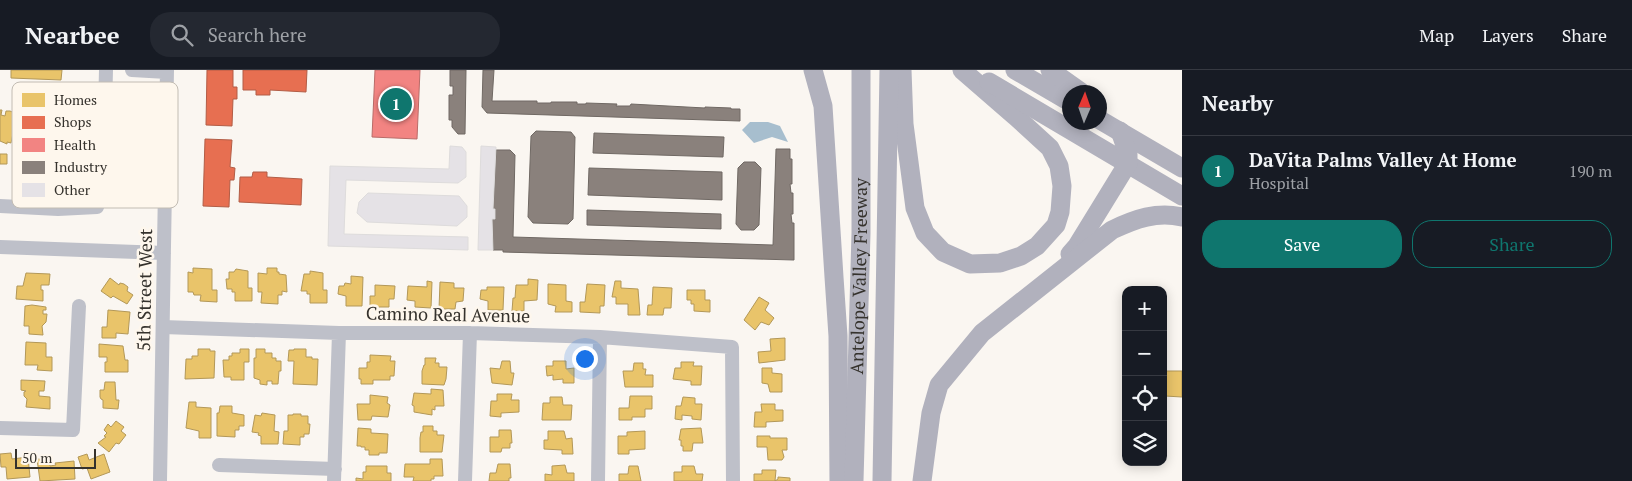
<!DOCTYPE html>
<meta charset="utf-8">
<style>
body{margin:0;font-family:"PT Serif",serif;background:#242831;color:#f1f3f6}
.controls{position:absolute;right:15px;bottom:15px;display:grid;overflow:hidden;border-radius:10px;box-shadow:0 2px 12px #0003}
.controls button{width:45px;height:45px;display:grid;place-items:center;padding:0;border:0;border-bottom:1px solid #363941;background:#171b24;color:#f1f3f6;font:25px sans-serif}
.compass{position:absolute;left:1062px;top:15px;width:45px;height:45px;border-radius:50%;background:#171b24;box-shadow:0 2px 12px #0003;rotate:2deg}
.scale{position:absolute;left:15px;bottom:12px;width:81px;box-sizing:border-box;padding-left:5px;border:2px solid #35322d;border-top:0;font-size:14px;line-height:18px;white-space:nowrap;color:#35322d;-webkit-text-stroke:4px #fef7ed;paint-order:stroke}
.you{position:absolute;left:584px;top:288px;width:18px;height:18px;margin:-12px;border:4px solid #fff;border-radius:50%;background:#1a73e8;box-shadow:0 0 0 8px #1a73e833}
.badge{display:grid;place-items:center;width:32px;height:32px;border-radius:50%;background:#0f766e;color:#fff;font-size:16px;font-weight:700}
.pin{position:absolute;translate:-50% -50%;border:2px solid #fff;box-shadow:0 1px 5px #0006}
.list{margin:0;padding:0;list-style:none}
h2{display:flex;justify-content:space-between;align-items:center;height:65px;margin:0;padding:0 20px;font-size:21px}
h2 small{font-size:16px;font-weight:400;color:#9ea1a6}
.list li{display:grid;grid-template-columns:32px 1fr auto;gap:15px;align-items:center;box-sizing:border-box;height:70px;padding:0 20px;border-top:1px solid #363941}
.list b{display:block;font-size:19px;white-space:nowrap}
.list p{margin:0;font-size:16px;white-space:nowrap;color:#9ea1a6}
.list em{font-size:16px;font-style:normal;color:#9ea1a6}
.actions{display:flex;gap:10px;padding:15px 20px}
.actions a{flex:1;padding:11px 0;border:1px solid #0f766e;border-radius:20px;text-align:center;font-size:18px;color:#0f766e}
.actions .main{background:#0f766e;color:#fff}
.icon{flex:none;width:28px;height:28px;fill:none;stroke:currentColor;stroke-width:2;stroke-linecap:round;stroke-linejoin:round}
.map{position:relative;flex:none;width:1182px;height:411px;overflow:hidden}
header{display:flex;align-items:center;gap:30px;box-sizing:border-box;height:70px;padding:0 25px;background:#171b24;border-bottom:1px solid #363941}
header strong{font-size:24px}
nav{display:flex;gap:28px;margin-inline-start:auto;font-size:18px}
.search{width:350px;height:45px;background:#242831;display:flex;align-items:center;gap:12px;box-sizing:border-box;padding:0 18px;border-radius:20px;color:#9ea1a6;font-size:19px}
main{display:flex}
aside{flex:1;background:#171b24}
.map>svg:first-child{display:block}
.water{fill:#a7bece}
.homes{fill:#e9c46a;stroke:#b39858}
.shops{fill:#e76f51;stroke:#b25d46}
.health{fill:#f28482;stroke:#b96b68}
.industry{fill:#8a817c;stroke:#706964}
.building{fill:#e5e2e6;stroke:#dedcdc}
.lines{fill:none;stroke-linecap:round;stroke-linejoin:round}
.minor{stroke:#bec0c9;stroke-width:14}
.highway{stroke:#b1b1bd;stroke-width:19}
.labels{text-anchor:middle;stroke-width:5;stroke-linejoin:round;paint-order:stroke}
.street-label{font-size:18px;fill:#35322d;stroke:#fef7ed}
.key{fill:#fef7ed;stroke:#c2bcb3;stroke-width:1}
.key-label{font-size:14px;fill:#35322d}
</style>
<header>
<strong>Nearbee</strong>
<div class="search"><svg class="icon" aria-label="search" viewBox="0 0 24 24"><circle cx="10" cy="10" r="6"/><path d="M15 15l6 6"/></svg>Search here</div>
<nav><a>Map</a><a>Layers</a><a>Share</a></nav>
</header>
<main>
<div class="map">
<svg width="1182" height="411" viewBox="0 0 1182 411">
<rect width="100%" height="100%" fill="#faf6f1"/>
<path class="water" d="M750,52H768L780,56L788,72L772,67L754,73L742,60Z"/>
<path class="homes" d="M11,0H62L61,10L11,8Z
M0,40H2L1,45L5,46L6,41H10L17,44L11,73L7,72V74L0,71Z
M0,84H7V94H0Z
M193,198L212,199V220H217V232L200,231L201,225H194L193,222H188V202L193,203Z
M267,198H277V202H279V204L286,205L287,222L282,221V225H278V234L261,233L262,222H258V203L267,204Z
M236,199L248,201V218H252V231H235V222H232V219H227L226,209H229V202H234Z
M310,201L323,203V220H327V233H310V224H307V221H301L304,204H310Z
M26,203L50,204L49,215H41V220H43V231L16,229L17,216H23Z
M351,206L363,207L362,236H346V226L338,224L339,216H344L345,213L351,214Z
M110,208L119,215L120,213L124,214L128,217L127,221L133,225L127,234L113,226L111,228L101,221Z
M528,209L538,210L537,230L524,231V241H512L513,228H515L516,215H528Z
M427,211L432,212L431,238L415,237V231L407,230L408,216L427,217Z
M615,211H621V218L638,219L640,245H628V234H616V227H612Z
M440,212L454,213V218H464L463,231L456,232L455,239H439Z
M548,214L566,215V231L572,232V242H555L556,236L548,234Z
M587,214L605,215L604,236H600V243L580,242V232H585Z
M375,215L395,216L394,229H389V237H370V226H375Z
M487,217H504L503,240H488V231L480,229L481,220H487Z
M653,217L672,218L671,238H664L663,245H647L648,235H652Z
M687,220H705V230H710V242L694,241V234H691V230H687Z
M759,227L769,233L765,240L774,248L769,255L761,252L755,260L744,250Z
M32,235L46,237V240H43V244H47L46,252L42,256L43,265L29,264V256H24L25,236Z
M108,240L130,242L128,264L116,263V268H102V257H107Z
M785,268V290L759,293L758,282L771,281L770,269Z
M26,272L46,273V287H52V301L37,300L38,295H25Z
M99,274L123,276L125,290H128V302H105V292H107V287H99Z
M198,279H210V281H215L214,308L185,309L186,289H192V286H198Z
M240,279H249V292H244V310H231V307H224L223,290H229V286H232V283H240Z
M256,279H265V283H272V288H276V291H281V301H279L278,314H272V311H267V315L260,314V310L254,308V288H256Z
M294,279H306V287H312V289H318L317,315L293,314L294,291H288L289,280H294Z
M370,285L391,286L390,291H395L394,306H390V310H373V314H361V309H359V298H367V292H370Z
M425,288H436L435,293H439V297H447L446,309L444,315L422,314V301L424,295H425Z
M502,291H510L511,303H514L512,315L492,313L490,298L500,299Z
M553,291H566V299L574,298V313H563V309L553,310V305L547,306L546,296H553Z
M681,292H694L693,296H702L701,315H691V311L673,309L675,298H681Z
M634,293H643V299H646L645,305H653V317H625L623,301H633Z
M762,298H772V303L782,304V322H770L768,314L762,313Z
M1165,301H1182V327L1165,326Z
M21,310L45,311L44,321H39V326L50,327V339L26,337L27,329L24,326V322L26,321L21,320Z
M105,312H115L116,330H119L118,339L103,338V330L101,329L100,327V320H104Z
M431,319L443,320L444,336H435V340L432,339V345L414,342V336L412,335L414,323L431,324Z
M497,324H512L511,330H519V342L501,343V347L490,346L491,331H497Z
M370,325L388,327L387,333L390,335L388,347L372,346L371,350H358L357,334H370Z
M630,326H652V339H645V347H632V350H619V338H629Z
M550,327H562L563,335H572L571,350H542L543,333H550Z
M683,327L695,328V334H702L701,350L692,349V346L682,345V350L675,349L676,336H681Z
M189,332H196V337L211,338V368H199V361L186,358Z
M761,334H775V340H783V351L766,352V357H754L755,342H762Z
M220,336H232V343L244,345V356H239V360H235V367L217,366V343H219Z
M262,343L275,345L274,361L279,362L278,374H261V366L258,365L259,363L252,362L255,345L261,346Z
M293,344H301V346H308V354H310L309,364H304V367H300V375L283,374L284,361H288V345H293Z
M116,351L124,357L121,361L126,365L119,374L116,373L109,382L98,373L106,367L104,366L107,363L104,360L108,354L111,357Z
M423,356H433V361H437V365H444L442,382H420V368L421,362H423Z
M358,358L371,359V363L388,364L387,383H379V385H369V380H365V377H361V376H357Z
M701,358L703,373H693L692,381H683V376H681V370H679L681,359Z
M499,360H511L512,373H510V378H502L501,382H490V367H499Z
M548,361H564L566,369L572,368L573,384H562V380L544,379V370H548Z
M645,361V379L629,380V384H618V366H627V362Z
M757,366H770V368H787V380H782L784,387L782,390H768L767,377H757Z
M11,383L12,389L28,387L30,407L7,409L6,397H1L0,384Z
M87,384L89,390L104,384L110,402L91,409L87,398L82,399L78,387Z
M49,388L50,396L56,395L55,393L74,391L75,409L40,411L37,389Z
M430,389H442L443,406H434V409H431V411H413L414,407H404L405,394H430Z
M498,394H510L511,408H509V411H489L490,403H496Z
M565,395L567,403H574V411H545V404L552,405V396Z
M366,396H387V403H391V411H356V408L363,409V402H366Z
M629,396H638L641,411H619V404H628Z
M682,396H694L696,404H703L702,411H674V402H682Z
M762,400H776L775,411L778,409V407L790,408V411H754V404H762Z"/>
<path class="shops" d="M207,0H233V17H237V29H233L232,56L206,55Z
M243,0H307L306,22L270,20V25H256V20H243Z
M205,69L232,70L230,97L235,98L234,110H230L229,137L203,136Z
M253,102H267V107L302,109L301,135L239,132L240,107H252Z"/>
<path class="health" d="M375,0H420L417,69L372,67Z"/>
<path class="industry" d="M450,0H466L465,64H458L452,57V50H449V25H453V16H450Z
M483,0H494L492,31H537V33H551V32H577V34H586V33L617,34L616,36H630L631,34L705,38V37L731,38V39H740V51L487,43L482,37Z
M536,61L571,62L575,67L573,149L568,154L533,153L528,147L531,66Z
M594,63L724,67L723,87L593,83Z
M776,79H790V89H792V114H790L791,123H793V144H791L792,153H794V190L503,182V180H493L492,149H495V139H493L496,80H510L515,85L513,167L773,175Z
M744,92H755L761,98L759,155L754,160H741L736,154L738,98Z
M589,98L722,102V130L588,125Z
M587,140L721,144V159L587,155Z"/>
<path class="building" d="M450,76L462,77L466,82V107L458,113L346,110L344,164L468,167V180L328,176L330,96L449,99Z
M481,76L496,77L493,139H495V149H492L493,180H478Z
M368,123L459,126L467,136V147L457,156L367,152L357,143L359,132Z"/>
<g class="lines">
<path class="minor" d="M132,0L167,2
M0,136L58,139L97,137L103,117L106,0
M0,177L164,183
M163,257L339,263H470L600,267L732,277L733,411
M0,358L73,360L79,236
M219,395L335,399
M160,411L167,0
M334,411L339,263
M465,411L470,263
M598,411L600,267"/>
<g class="highway">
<path d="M813,0L823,36L834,207L838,266L839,411"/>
<path d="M902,0L904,54L915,138L925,163L943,182L970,194L1000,193L1021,186L1037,176L1056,155L1060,142L1062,116L1059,96L1050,78L1015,46L962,0"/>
<path d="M1015,0L1070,32"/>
<path d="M1050,0L1081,22"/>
<path d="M989,12L1182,126"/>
<path d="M1100,50L1182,98"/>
<path d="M1070,184L1077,176L1128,93V84L1120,61"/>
<path id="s1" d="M854,411L861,163V0"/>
<path d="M882,411L889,0"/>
<path d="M922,411L931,343L939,315L982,263L1112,160C1135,149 1157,141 1182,147"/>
</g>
</g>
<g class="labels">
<g class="street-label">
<text dy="6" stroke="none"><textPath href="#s1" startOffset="205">Antelope Valley Freeway</textPath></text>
<text transform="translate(145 220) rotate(-89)" y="6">5th Street West</text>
<text transform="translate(448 245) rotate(1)" y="6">Camino Real Avenue</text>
</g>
</g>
<rect x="12" y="12" width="166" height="126" rx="8" class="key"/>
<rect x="22" y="23" width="23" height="14" fill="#e9c46a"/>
<rect x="22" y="46" width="23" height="13" fill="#e76f51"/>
<rect x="22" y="68" width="23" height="14" fill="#f28482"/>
<rect x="22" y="91" width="23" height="13" fill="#8a817c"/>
<rect x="22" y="113" width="23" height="14" fill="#e5e2e6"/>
<g class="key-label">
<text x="54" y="35">Homes</text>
<text x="54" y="57">Shops</text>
<text x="54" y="80">Health</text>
<text x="54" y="102">Industry</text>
<text x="54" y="125">Other</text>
</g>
</svg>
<div class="controls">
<button>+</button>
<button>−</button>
<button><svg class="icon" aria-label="locate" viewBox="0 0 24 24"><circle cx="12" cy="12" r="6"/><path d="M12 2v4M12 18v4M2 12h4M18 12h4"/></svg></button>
<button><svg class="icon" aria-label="layers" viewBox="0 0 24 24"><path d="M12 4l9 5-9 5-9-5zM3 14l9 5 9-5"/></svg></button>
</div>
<svg class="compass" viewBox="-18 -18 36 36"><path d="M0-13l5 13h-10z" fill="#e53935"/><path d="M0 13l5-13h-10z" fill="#9ea1a6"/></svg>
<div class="scale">50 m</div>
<div class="you"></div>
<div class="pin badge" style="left:396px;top:34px">1</div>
</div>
<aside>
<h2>Nearby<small></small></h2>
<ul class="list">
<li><span class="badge">1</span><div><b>DaVita Palms Valley At Home</b><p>Hospital</p></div><em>190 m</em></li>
</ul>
<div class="actions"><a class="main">Save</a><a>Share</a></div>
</aside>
</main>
